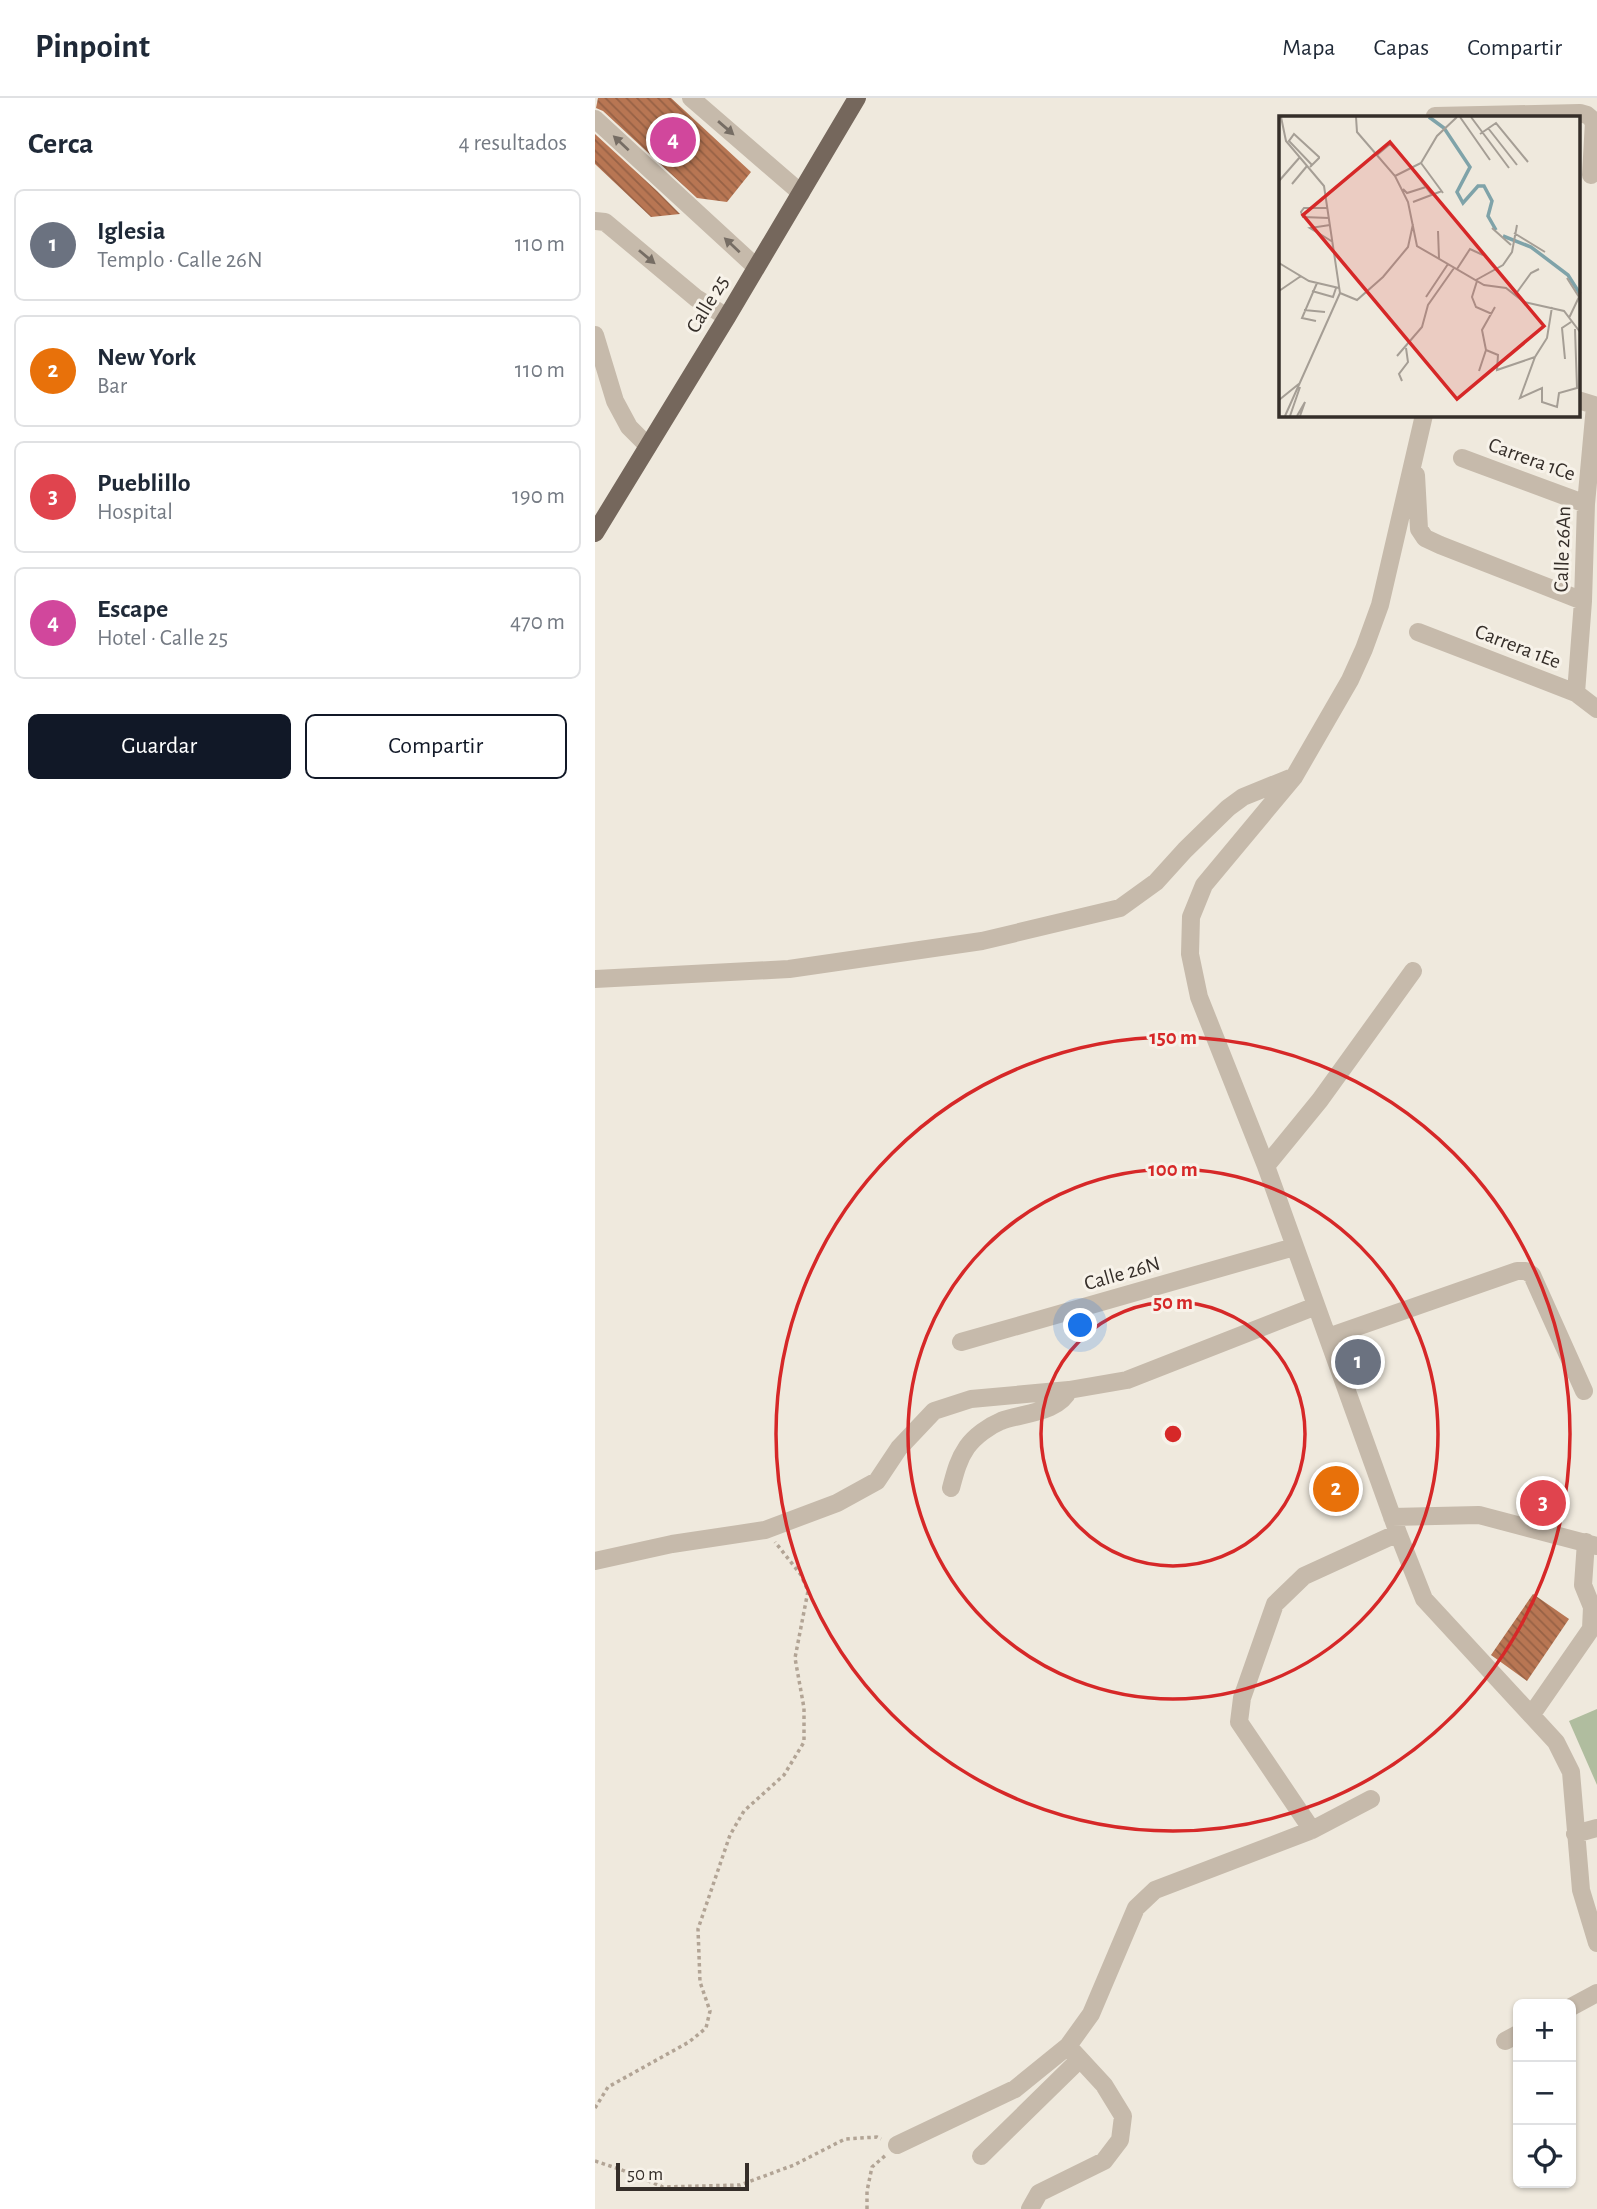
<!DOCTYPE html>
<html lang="es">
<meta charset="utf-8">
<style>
body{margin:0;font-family:"Alegreya Sans",sans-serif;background:#f2f2f3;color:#1f2937}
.controls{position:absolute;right:21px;bottom:21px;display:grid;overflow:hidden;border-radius:10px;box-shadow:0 2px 5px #0004}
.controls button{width:63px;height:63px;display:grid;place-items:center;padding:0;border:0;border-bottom:2px solid #e0e1e3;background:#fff;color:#1f2937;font:35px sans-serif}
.scale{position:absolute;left:21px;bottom:18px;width:133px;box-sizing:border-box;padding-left:7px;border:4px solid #352e29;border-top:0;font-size:19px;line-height:24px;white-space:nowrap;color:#352e29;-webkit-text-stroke:5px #f7f2e9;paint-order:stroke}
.you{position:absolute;left:486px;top:1228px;width:24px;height:24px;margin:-18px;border:5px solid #fff;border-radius:50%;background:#1a73e8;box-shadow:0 0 0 10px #1a73e833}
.badge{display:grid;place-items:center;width:46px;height:46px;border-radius:50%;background:#111827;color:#fff;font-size:23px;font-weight:700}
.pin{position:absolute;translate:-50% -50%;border:4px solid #fff;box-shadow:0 2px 7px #0006}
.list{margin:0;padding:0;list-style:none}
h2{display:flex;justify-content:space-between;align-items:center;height:91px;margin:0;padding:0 28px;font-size:30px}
h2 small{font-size:23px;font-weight:400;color:#747a83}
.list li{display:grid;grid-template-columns:46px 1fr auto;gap:21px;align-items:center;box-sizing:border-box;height:112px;margin:0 14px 14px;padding:0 14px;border:2px solid #e0e1e3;border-radius:10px}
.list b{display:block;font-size:26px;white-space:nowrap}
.list p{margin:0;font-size:23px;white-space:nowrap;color:#747a83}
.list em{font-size:23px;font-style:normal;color:#747a83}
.actions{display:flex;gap:14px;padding:21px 28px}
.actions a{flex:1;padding:16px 0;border:2px solid #111827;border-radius:10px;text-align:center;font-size:24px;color:#111827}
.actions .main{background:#111827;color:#fff}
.icon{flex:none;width:38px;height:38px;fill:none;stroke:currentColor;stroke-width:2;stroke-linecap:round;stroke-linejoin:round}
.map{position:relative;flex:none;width:1002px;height:2111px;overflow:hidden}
header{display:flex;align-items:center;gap:42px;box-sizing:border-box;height:98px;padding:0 35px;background:#fff;border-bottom:2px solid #e0e1e3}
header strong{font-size:33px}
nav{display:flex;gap:38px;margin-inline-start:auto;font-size:24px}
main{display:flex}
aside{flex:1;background:#fff}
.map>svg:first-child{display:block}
.pitch{fill:#b0bd9f}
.building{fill:url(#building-back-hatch)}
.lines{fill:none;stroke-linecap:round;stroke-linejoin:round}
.path{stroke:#b2a495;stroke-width:3.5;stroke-dasharray:3.5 3.5;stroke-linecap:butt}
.minor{stroke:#c6baab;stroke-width:18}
.major{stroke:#75675c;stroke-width:18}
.oneway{fill:#766d64}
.ring{fill:none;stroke:#d62828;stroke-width:3.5}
.labels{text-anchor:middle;stroke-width:6;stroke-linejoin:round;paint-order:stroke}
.street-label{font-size:21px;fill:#352e29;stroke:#f7f2e9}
.inset-river{fill:none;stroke:#7fa3a9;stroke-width:3.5}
.inset-road{fill:none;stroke:#a59e95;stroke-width:2}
.view{fill:#d62828;fill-opacity:0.15;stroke:#d62828;stroke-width:3.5}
.inset-edge{fill:none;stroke:#352e29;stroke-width:3.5}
.centre{fill:#d62828;stroke:#f7f2e9;stroke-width:3.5}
.ring-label{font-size:21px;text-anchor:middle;font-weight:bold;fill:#d62828;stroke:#f7f2e9;stroke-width:6;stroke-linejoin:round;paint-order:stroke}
</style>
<header>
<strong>Pinpoint</strong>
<nav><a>Mapa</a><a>Capas</a><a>Compartir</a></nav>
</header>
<main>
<aside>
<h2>Cerca<small>4 resultados</small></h2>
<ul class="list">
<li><span class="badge" style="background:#6b7280">1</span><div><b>Iglesia</b><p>Templo · Calle 26N</p></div><em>110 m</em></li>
<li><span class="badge" style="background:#e8710a">2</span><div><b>New York</b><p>Bar</p></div><em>110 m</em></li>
<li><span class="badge" style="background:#e0444e">3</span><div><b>Pueblillo</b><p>Hospital</p></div><em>190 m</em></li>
<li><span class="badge" style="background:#d1479c">4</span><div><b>Escape</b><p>Hotel · Calle 25</p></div><em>470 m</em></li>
</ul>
<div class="actions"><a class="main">Guardar</a><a>Compartir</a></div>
</aside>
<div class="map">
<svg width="1002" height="2111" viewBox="0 0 1002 2111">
<defs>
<pattern id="building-back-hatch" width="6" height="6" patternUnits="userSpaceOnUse" patternTransform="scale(1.75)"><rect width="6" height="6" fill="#b87653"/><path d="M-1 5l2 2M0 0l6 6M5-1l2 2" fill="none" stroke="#966145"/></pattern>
</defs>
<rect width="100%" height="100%" fill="#efe9dd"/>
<path class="pitch" d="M1002,1611V1687L974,1623Z"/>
<path class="building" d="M3,0H76L156,74L132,104L102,100L8,13L1,10Z
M0,36L62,93L85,116L56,119L0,66Z
M753,1369L765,1397L728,1413L716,1384Z
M939,1387L962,1392L956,1424L933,1418Z
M938,1496L974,1521L932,1583L896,1557Z"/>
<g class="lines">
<path class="path" d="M0,2010L13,1989L94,1944L111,1930L115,1913L105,1884L103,1831L135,1737L149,1713L189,1677L209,1644V1610L200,1560L213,1493L206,1477L180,1444
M0,2063L27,2072L68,2089L145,2087L199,2067L250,2041L282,2039L286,2041
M272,2111V2093L277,2069L291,2057"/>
<path class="minor" d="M96,0L206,95
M840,18L985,15L992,17L999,23L996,77
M0,21L161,169
M0,123L10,124L101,200L132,219
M0,237L20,303L34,329L53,348
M983,302L1002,308
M829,317L785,507L769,551L755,582L699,679L609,787L596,819L595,856L604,899L671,1068L803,1435L829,1501L961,1644L976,1674L986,1792L1002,1845
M867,360L991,406
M821,377L824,431L830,440L845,447L988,503
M823,534L981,595L1002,611
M981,595L988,503L991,406L1000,308
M0,881L194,871L387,843L525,810L561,784L590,752L633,710L648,699L695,680
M671,1068L725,1002L818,873
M733,1239L922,1173H931L937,1177L989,1293
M366,1244L699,1149
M356,1390C360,1375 363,1362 372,1349C380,1338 394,1328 406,1323C427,1315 464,1315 474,1292
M797,1419L884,1417L1002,1448
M0,1463L77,1446L170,1432L242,1405L282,1383L304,1350L339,1313L376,1301L474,1292L532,1282L721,1208
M937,1616L996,1531L997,1509L988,1487L991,1444
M717,1732L644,1624L647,1600L680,1506L709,1478L803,1435
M980,1736L1002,1730
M976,1909L1002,1895
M910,1943L923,1936
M302,2047L420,1991L473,1948L496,1916L541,1810L560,1792L717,1732L776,1701
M386,2058L485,1961
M435,2111L444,2095L509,2063L525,2042L528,2018L509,1987L473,1948"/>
<path class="major" d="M0,435L132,219L262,0"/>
</g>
<defs><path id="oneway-solid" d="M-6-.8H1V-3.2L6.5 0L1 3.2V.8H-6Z" transform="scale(1.75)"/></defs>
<g class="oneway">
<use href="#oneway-solid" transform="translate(131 30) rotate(41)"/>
<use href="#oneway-solid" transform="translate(26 45) rotate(-137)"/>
<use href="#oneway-solid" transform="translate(137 147) rotate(-137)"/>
<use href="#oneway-solid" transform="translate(52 159) rotate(40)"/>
</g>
<g class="ring">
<circle cx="578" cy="1336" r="132"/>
<circle cx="578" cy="1336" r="265"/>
<circle cx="578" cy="1336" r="397"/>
</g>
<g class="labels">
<g class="street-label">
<text transform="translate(112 206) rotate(-59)" y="7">Calle 25</text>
<text transform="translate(937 361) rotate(20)" y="7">Carrera 1Ce</text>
<text transform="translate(967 451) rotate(-88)" y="7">Calle 26An</text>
<text transform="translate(923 548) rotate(21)" y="7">Carrera 1Ee</text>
<text transform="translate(527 1175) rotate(-16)" y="7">Calle 26N</text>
</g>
</g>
<g transform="translate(684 18)">
<rect width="301" height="301" fill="#efe9dd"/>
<path class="inset-river" d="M150,1L165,12L191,51L178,76L184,87L199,70H205L213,85L209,100L217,114M224,120L252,131L289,159L301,178"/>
<path class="inset-road" d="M2,1L7,25L45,70L61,177L6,300M77,1L78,16L116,60L129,86L138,130L205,169L227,172L245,186L285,195L301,216M181,1L211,44M192,1L230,52M209,12L238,49M201,18L217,7L249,46M98,39L111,28L116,33M142,47L164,77M31,51L40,42V41L15,18L10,25L33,49M133,53L153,79M116,60L142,47L158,20L178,1M0,65L21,41M13,68L28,50M124,73L128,77L147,71M134,86L163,75M49,92H25L22,96L24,101L50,102M51,109L31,112L54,126M213,112L232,129M159,115L160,142M235,117L266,136M0,147L30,165L60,172M178,153L191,133L204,139M288,162L300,181L290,202M197,164L224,149L233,136L238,109M198,165L193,181L197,191L213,198M0,175L22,160M33,175L54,181L57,172M61,177L78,184L104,161L129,131L134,108M236,179L252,157L260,153M147,181L169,148M273,191L268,222L256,241L241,282L263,272V286L278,291L280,277L298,272L296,213M25,194L46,196M37,205L23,202L38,167M207,234L219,239L218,254L256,241M118,240L143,211L149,189L175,152M286,243L283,212L292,206M200,255L207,234L203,214L216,191M123,265L120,258L129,246L127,232M0,284L21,267M11,300L21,271M18,300L26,286L21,300"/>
<path class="view" d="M111,26L265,210L178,283L24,99Z"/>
<rect width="301" height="301" class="inset-edge"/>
</g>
<circle cx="578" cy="1336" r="10" class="centre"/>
<g class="ring-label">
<text x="578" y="946">150 m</text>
<text x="578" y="1078">100 m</text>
<text x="578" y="1211">50 m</text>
</g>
</svg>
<div class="controls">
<button>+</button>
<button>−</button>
<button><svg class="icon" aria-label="locate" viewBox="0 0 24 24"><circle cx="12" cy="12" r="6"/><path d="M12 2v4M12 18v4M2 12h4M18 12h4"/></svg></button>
</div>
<div class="scale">50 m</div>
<div class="you"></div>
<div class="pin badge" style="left:763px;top:1264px;background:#6b7280">1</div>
<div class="pin badge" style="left:741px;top:1391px;background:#e8710a">2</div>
<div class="pin badge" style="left:948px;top:1405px;background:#e0444e">3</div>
<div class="pin badge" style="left:78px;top:42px;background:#d1479c">4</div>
</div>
</main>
